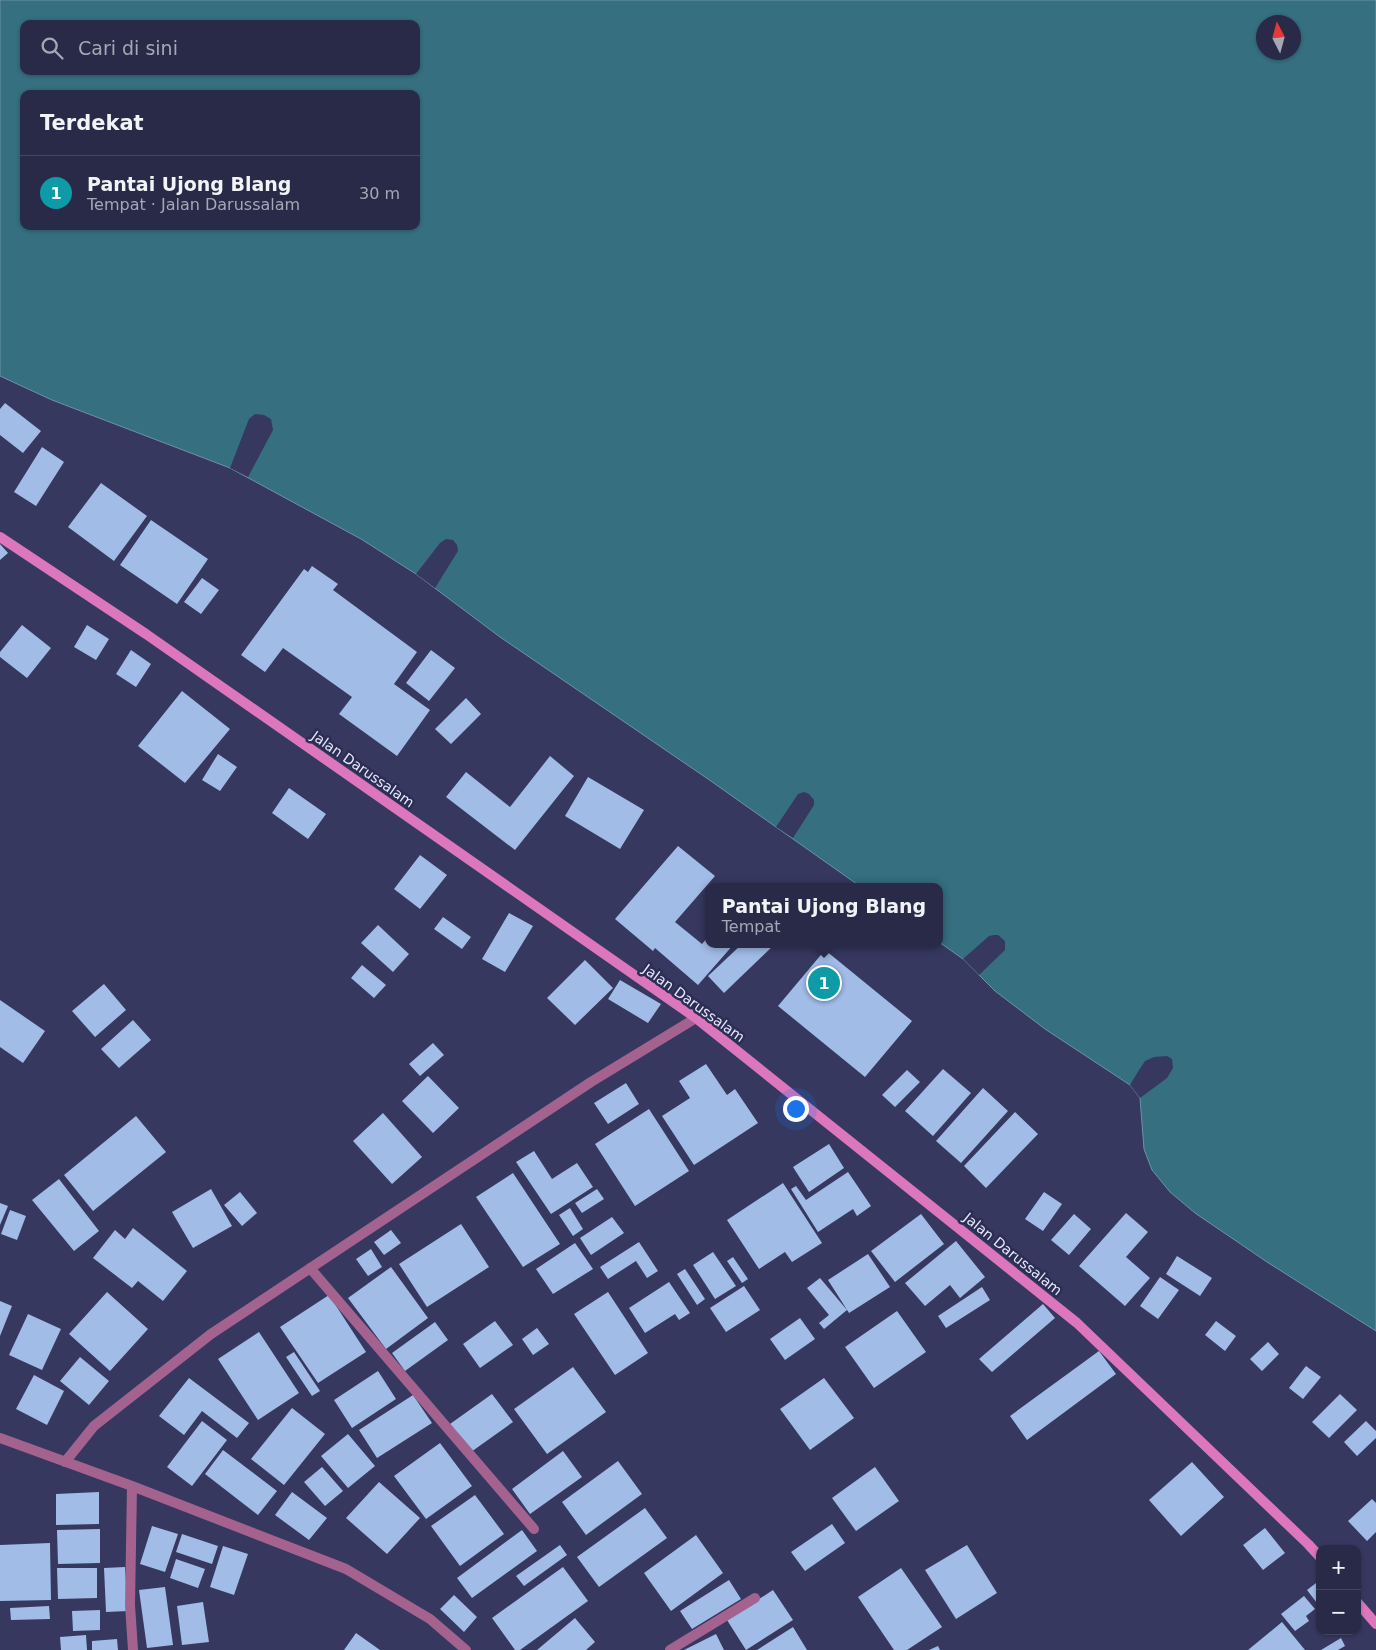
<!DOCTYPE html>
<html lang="id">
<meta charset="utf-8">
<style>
body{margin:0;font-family:"DejaVu Sans",sans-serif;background:#343652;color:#f1f3f6}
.controls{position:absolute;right:15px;bottom:15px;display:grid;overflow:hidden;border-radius:10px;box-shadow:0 1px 4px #0004}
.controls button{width:45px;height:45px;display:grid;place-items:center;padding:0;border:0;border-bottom:1px solid #444660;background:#282a48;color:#f1f3f6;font:25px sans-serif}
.compass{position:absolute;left:1256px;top:15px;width:45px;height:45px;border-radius:50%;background:#282a48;box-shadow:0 1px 4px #0004;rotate:354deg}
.you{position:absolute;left:795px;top:1108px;width:18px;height:18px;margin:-12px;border:4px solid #fff;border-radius:50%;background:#1a73e8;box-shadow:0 0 0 8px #1a73e833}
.badge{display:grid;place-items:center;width:32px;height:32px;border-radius:50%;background:#e69b98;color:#fff;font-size:16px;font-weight:700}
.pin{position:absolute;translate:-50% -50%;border:2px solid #fff;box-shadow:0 1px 5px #0006}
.popup{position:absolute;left:705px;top:883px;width:238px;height:65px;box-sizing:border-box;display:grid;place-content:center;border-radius:10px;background:#282a48;filter:drop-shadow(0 1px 4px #0005);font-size:16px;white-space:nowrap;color:#a5a7b4}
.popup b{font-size:19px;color:#f1f3f6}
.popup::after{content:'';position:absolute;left:50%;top:100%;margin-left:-10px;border:10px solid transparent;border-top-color:#282a48}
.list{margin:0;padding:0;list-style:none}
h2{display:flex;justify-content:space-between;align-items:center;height:65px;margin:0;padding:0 20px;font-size:21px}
h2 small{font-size:16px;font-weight:400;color:#a5a7b4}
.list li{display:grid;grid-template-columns:32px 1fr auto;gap:15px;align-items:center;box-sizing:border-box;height:75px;padding:0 20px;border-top:1px solid #444660}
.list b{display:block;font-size:19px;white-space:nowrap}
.list p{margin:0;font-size:16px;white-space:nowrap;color:#a5a7b4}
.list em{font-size:16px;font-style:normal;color:#a5a7b4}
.icon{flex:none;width:28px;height:28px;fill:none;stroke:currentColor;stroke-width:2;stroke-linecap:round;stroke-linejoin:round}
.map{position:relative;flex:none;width:1376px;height:1650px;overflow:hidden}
.search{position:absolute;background:#282a48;box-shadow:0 1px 4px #0004;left:20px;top:20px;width:400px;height:55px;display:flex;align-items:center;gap:12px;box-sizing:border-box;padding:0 18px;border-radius:10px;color:#a5a7b4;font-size:19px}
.panel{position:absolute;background:#282a48;box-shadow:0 1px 4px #0004;left:20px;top:90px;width:400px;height:140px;border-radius:10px}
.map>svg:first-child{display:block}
.water{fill:#356f80;stroke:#6a94a6;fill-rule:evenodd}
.pier{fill:#363860}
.building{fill:#a1bce6}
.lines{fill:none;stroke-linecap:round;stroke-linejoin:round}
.street{stroke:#a4638f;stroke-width:10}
.secondary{stroke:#dc76bd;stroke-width:10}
.labels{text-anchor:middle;stroke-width:5;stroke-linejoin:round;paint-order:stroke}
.street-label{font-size:14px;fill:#e6e9fd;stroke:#2c2e54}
</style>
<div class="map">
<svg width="1376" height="1650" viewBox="0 0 1376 1650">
<rect width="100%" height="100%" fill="#363860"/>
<path class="water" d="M0,0H1376V1331L1267,1262L1195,1213L1170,1192L1152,1170L1144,1149L1140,1098L1130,1085L1045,1029L995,991L963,959L939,942V887H861L708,779L500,637L416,574L361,539L230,468L52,400L0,376ZM1264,22H1294V52H1264ZM24,24H416V71H24ZM24,94H416V226H24Z"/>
<path class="pier" d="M255,414L264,415L271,419L273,430L248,477L230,468L249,419Z
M446,539L453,540L457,545L458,551L435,588L416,574L440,543Z
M804,792L809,794L814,800V805L793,838L776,827L798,794Z
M994,935H998L1005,941V950L979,975L963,959L989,936Z
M1167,1056L1172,1059L1173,1068L1167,1078L1140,1098L1130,1085L1139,1070L1145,1061L1154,1057Z"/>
<path class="building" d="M5,403L41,431L23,453L0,435V409Z
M42,447L64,462L36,506L14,492Z
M101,483L147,516L114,561L68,527Z
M151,520L208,559L177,604L120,565Z
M0,544L8,553L0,560Z
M312,566L338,584L333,590L417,652L394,684L430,710L397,756L339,714L352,697L283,648L265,672L241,655L304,569L308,572Z
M202,578L219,590L201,614L184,602Z
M22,625L51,648L27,678L0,657V652Z
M87,625L109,639L96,660L74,647Z
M131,650L151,664L136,687L116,674Z
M431,650L455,668L429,701L406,683Z
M182,691L230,729L185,783L138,746Z
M466,698L481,714L451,744L435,729Z
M218,754L237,767L220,791L202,780Z
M550,756L574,776L515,850L446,797L466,772L510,807Z
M588,777L644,810L620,849L565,816Z
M289,788L326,814L308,839L272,813Z
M678,846L715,876L675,922L702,944L709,936V944H734L698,985L655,948L653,951L615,919Z
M420,855L447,875L420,909L394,889Z
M509,913L533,926L505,972L482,959Z
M443,917L471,937L462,949L434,929Z
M378,925L409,954L393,972L361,943Z
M742,944H775L724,993L708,976Z
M825,950L912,1021L865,1077L778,1006Z
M585,960L613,988L575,1025L547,998Z
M362,965L386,985L374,998L351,978Z
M620,980L661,1004L648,1023L608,999Z
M104,984L126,1010L95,1037L72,1011Z
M0,1000L45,1031L23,1063L0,1047Z
M133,1020L151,1040L119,1068L101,1049Z
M433,1043L444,1055L420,1076L409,1064Z
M706,1064L727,1095L735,1089L758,1123L694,1165L662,1116L690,1098L679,1081Z
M943,1069L971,1093L933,1136L905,1111Z
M907,1070L920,1082L895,1107L882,1095Z
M428,1076L459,1108L433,1133L402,1101Z
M626,1083L639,1104L608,1124L594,1103Z
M983,1088L1008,1111L961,1163L936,1141Z
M649,1109L689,1171L635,1206L595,1144Z
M1015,1112L1038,1134L986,1188L964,1166Z
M383,1113L422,1157L392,1184L353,1141Z
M136,1116L166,1152L93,1211L64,1175Z
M829,1144L844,1168L809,1192L793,1167Z
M534,1151L552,1179L577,1163L593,1187L551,1214L516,1162Z
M848,1172L871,1206L857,1216L853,1209L818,1232L791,1189L796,1186L806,1200Z
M513,1173L560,1244L523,1267L476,1197Z
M59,1179L99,1231L74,1251L32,1200Z
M783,1183L822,1243L792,1262L785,1252L759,1269L727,1220Z
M211,1189L232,1226L193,1248L172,1212Z
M597,1189L604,1199L582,1213L575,1203Z
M240,1192L257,1213L242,1226L224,1205Z
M1044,1192L1062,1204L1043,1231L1025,1219Z
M0,1203L8,1206L0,1225Z
M570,1208L583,1229L573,1236L559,1215Z
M10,1210L26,1216L17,1240L1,1234Z
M1126,1213L1148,1232L1126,1257L1150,1278L1125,1306L1079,1266Z
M921,1214L944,1244L895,1282L871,1251Z
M1074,1214L1091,1229L1069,1255L1051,1240Z
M612,1217L624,1233L591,1255L580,1238Z
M461,1224L489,1267L427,1307L399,1264Z
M133,1228L187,1271L163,1301L138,1281L132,1288L93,1258L115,1230L125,1239Z
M391,1230L401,1243L384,1255L374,1242Z
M956,1241L985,1277L960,1298L950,1285L925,1306L905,1283Z
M639,1242L658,1271L647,1278L636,1261L608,1279L600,1267Z
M575,1243L593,1269L553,1294L536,1269Z
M371,1249L382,1267L368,1276L356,1259Z
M713,1252L736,1286L715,1299L693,1265Z
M868,1254L890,1287L849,1313L828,1280Z
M1177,1256L1212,1278L1200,1296L1166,1274Z
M733,1257L748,1279L742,1283L727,1261Z
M391,1267L428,1318L386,1349L348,1298Z
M685,1269L705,1299L697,1305L677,1274Z
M1160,1277L1179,1290L1158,1319L1140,1306Z
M820,1278L847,1310L824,1329L819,1323L829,1315L807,1288Z
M669,1282L690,1313L679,1320L675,1314L645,1333L629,1308Z
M744,1286L760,1310L726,1332L710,1308Z
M982,1287L990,1300L946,1328L938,1316Z
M107,1292L148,1329L110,1371L69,1334Z
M608,1292L648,1353L615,1375L574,1314Z
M329,1295L366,1352L318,1383L280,1327Z
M0,1301L12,1306L0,1336Z
M1043,1304L1055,1318L992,1372L979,1359Z
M897,1311L926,1352L874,1388L845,1347Z
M28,1314L61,1329L42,1370L9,1355Z
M800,1318L815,1339L785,1360L770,1339Z
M495,1321L513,1345L480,1368L463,1344Z
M1216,1321L1236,1336L1225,1351L1205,1335Z
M435,1322L448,1340L405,1371L392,1353Z
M537,1328L549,1344L533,1355L522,1339Z
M259,1332L299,1393L258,1420L218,1359Z
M1268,1342L1279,1354L1262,1371L1250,1359Z
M1099,1351L1116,1374L1027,1440L1010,1416Z
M294,1352L320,1391L312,1396L286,1357Z
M80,1357L109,1381L89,1405L60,1381Z
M1306,1366L1321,1377L1303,1399L1289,1388Z
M573,1367L606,1412L547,1454L514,1409Z
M378,1371L396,1399L352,1428L334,1400Z
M34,1375L64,1391L47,1425L16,1409Z
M189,1378L249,1423L237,1438L202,1411L184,1435L159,1416Z
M824,1378L854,1418L810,1450L780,1409Z
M492,1394L513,1422L471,1452L450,1424Z
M1340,1394L1357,1410L1329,1438L1312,1422Z
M413,1395L432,1423L377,1458L359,1430Z
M292,1408L325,1434L284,1485L251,1459Z
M202,1421L227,1440L192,1486L167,1467Z
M1366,1421L1376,1431V1438L1357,1456L1344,1442Z
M348,1434L375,1466L348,1488L321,1456Z
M440,1443L472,1486L426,1519L394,1476Z
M223,1450L277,1491L258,1515L205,1474Z
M563,1451L582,1477L530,1514L512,1489Z
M618,1461L642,1494L586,1535L562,1502Z
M1192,1462L1224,1497L1181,1536L1149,1500Z
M322,1467L343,1491L325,1506L304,1482Z
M875,1467L899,1501L856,1531L832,1498Z
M379,1482L420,1518L387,1554L346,1518Z
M99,1492V1524L56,1525V1494Z
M292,1492L327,1518L309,1540L275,1515Z
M475,1495L504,1534L460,1566L431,1526Z
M1372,1499L1376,1503V1532L1367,1541L1348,1521Z
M645,1508L667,1538L599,1587L577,1557Z
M832,1524L845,1543L805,1571L791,1552Z
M152,1526L178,1534L165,1572L140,1564Z
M1265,1528L1285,1553L1263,1570L1243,1545Z
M100,1529V1563L58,1564L57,1530Z
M522,1530L537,1551L472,1598L457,1578Z
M182,1534L218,1546L212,1564L176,1552Z
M696,1535L723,1573L671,1611L644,1573Z
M50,1543L51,1600L0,1601V1545Z
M560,1545L567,1555L524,1586L516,1576Z
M967,1545L997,1593L956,1619L925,1570Z
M223,1546L248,1554L234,1595L210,1587Z
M176,1559L205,1569L198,1588L170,1578Z
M125,1567L128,1611L106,1612L104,1568Z
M563,1567L588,1601L520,1650H515L492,1618Z
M57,1568H97V1598L58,1599Z
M901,1568L942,1627L907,1650H894L858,1597Z
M729,1580L741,1599L692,1629L680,1611Z
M1320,1580V1607L1307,1590Z
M165,1587L173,1645L147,1648L139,1590Z
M773,1590L793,1620L746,1650L727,1620Z
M454,1595L477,1617L464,1632L440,1609Z
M1304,1596L1315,1609L1306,1616L1309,1621L1295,1631L1281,1614Z
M203,1602L209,1642L182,1645L177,1606Z
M49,1606L50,1619L11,1620L10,1608Z
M100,1610V1630L73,1631L72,1611Z
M575,1618L595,1642L586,1650H537Z
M1282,1622L1305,1650H1248Z
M793,1627L807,1650H757Z
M356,1633L380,1650H344Z
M716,1634L724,1650H684Z
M86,1635L87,1650H61L60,1637Z
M1341,1638L1345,1646L1338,1650H1321Z
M117,1639L118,1650H92V1641Z
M938,1646L940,1650H929Z"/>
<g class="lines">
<path class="street" d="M310,1268L534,1529
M0,1438L132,1486L346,1569L430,1619L466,1650
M65,1462L94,1426L211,1334L591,1082L696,1018
M132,1486L130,1605L133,1650
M670,1650L755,1598"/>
<path class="secondary" d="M0,537L146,634L696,1018L1077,1323L1308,1544L1320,1557
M1357,1602L1376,1624"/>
</g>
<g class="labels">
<g class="street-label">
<text transform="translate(363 769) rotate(35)" y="5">Jalan Darussalam</text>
<text transform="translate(694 1003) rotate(36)" y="5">Jalan Darussalam</text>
<text transform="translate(1013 1254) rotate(39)" y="5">Jalan Darussalam</text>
</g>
</g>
</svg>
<div class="controls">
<button>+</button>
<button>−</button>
</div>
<svg class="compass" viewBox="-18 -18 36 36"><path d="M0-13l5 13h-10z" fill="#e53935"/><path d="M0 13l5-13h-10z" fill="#a5a7b4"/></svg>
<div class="you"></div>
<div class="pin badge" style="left:824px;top:983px;background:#0f9aa8">1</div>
<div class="popup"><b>Pantai Ujong Blang</b>Tempat</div>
<div class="search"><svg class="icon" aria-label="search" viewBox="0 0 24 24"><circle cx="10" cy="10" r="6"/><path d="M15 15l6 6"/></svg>Cari di sini</div>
<section class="panel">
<h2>Terdekat<small></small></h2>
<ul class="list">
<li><span class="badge" style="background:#0f9aa8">1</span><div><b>Pantai Ujong Blang</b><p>Tempat · Jalan Darussalam</p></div><em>30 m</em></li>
</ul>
</section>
</div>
